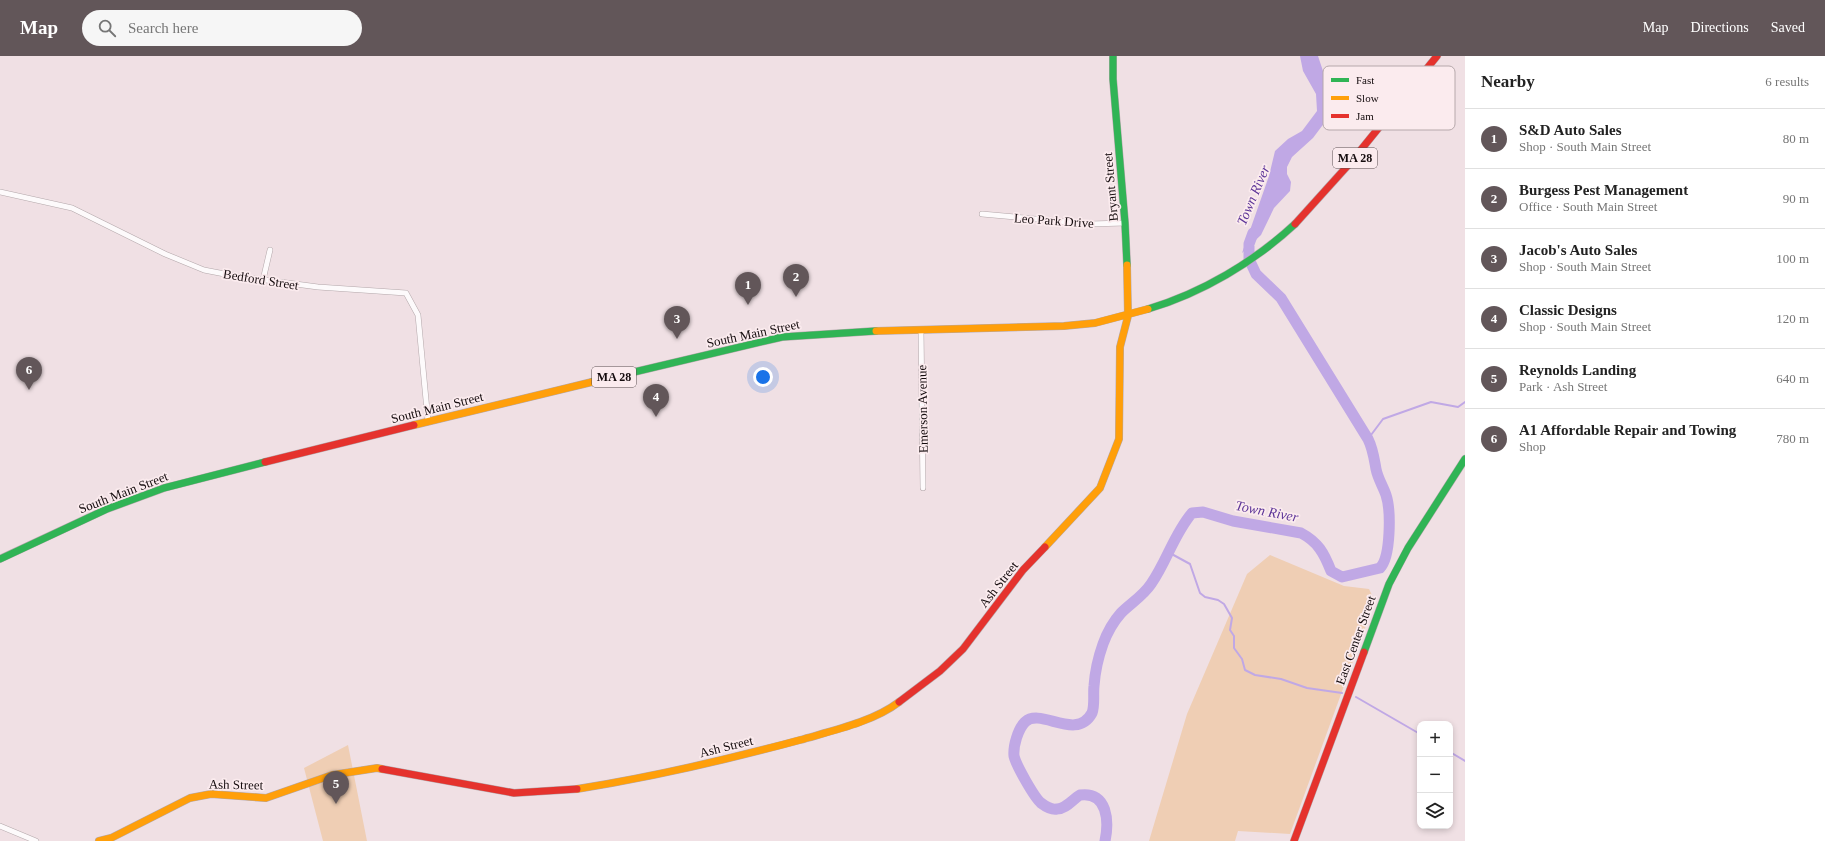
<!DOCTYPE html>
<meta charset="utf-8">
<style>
body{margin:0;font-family:Georgia,serif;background:#f6f6f6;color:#222}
.controls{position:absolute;right:12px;bottom:12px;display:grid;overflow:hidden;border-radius:8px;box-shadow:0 2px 6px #0003}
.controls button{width:36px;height:36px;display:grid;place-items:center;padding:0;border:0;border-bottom:1px solid #e0e0e0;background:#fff;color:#222;font:20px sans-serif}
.you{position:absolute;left:763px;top:321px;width:14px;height:14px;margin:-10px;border:3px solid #fff;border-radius:50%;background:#1a73e8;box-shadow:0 0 0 6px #1a73e833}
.badge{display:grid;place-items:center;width:26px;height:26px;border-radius:50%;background:#625659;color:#fff;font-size:13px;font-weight:700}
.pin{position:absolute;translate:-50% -33px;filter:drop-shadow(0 1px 2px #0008)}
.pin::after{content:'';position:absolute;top:21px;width:14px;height:12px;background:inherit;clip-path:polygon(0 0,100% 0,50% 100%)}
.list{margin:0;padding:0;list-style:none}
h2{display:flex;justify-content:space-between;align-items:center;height:52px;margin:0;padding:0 16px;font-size:17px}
h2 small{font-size:13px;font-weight:400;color:#767676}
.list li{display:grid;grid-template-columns:26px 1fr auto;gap:12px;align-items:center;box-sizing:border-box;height:60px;padding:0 16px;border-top:1px solid #e0e0e0}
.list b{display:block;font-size:15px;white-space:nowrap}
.list p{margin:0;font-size:13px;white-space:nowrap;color:#767676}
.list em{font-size:13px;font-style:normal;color:#767676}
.icon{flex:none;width:22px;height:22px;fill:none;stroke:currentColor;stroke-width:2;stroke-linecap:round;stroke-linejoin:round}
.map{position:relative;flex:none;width:1465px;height:785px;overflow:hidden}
header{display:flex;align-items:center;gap:24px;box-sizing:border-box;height:56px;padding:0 20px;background:#625659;color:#fff}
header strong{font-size:19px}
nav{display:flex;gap:22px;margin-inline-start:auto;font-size:14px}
.search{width:280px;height:36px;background:#f6f6f6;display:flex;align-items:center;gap:10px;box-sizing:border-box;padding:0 14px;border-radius:22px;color:#767676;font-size:15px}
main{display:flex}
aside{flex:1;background:#fff}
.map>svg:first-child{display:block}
.green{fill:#efceb4}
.water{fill:#c0a8e5}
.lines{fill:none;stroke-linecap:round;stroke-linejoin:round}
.stream{stroke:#c0a8e5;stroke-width:2}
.river{stroke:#c0a8e5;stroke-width:11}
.street-casing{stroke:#b3a7aa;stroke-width:6}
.fast-casing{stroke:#b3a7aa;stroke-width:8}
.slow-casing{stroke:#b3a7aa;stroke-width:8}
.jam-casing{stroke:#b3a7aa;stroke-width:8}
.street{stroke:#fdfafb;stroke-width:5}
.fast{stroke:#30b455;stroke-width:7}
.slow{stroke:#ff9f0a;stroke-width:7}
.jam{stroke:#e5322d;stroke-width:7}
.labels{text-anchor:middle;stroke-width:3.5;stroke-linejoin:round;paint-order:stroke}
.shield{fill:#fbebee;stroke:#5a4f51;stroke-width:1}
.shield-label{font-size:12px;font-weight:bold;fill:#150c0e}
.street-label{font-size:13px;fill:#150c0e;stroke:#fbebee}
.water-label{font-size:14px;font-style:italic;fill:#5d3598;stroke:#fbebee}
.key{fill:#fbebee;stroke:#b6a8ab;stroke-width:1}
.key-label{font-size:11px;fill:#150c0e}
</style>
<header>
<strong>Map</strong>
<div class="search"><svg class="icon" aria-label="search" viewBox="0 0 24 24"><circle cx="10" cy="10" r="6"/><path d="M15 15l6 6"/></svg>Search here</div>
<nav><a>Map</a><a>Directions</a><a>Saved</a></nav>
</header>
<main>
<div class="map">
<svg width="1465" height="785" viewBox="0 0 1465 785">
<rect width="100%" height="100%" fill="#f0e0e4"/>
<path class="green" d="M1270,499L1344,530L1369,533L1375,545L1290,778L1238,775L1235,785H1149L1187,658L1247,518Z
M348,689L367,785H323L304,712Z"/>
<path class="water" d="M1300,0H1318L1331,39L1334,54L1313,82L1292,101L1287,111V118L1291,126L1290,135L1274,152L1261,179L1242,197L1269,120L1275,95L1288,83L1302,75L1317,55L1316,38L1303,15Z"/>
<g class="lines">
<path class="stream" d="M1368,383L1383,363L1431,346L1458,351L1465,346
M1168,496L1190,508L1200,537L1205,541L1218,544L1224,548L1232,562L1230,574L1234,580V592L1242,603L1245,614L1255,619L1281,623L1307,632L1342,637
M1356,641L1420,678
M1450,696L1465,705"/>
<path class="river" d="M1105,785C1109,766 1108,735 1080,739C1073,743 1066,753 1057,753C1052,754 1045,750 1041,747C1034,741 1016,709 1014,700C1013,690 1018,673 1025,666C1041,651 1076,686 1092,657C1095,649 1093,638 1094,630C1095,616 1098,602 1103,588C1107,577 1113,566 1121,557C1131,547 1143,540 1151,528C1167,505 1174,478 1192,457L1203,456L1233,465L1301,477C1318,486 1324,497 1331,515L1342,521L1380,512C1391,501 1391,454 1386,439C1383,430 1378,423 1376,413C1374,402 1373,393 1368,383L1281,242L1256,218L1249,203V188L1253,177"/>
<g class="street-casing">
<path id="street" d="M0,136L72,152L165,198L204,214L235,220L318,231L406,237L418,259L428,365
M982,158L1090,168L1125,167
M263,224L270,194
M921,274L923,432
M0,770L36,785"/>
</g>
<g class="fast-casing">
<path id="fast" d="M1113,0V23L1125,167L1127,209
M1148,253C1202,237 1254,206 1295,168
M592,326L782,281L876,275
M0,503L107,453L164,432L265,406
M1364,596L1389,528L1408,492L1465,403"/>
</g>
<g class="slow-casing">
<path id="slow" d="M876,275L1064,270L1095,267L1148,253
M414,369L592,326
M1045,491L1100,432L1119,383L1120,291L1128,260L1127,209
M577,733C652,721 726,704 800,684C831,675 873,666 899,646
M99,785L111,782L190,742L211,738L266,742L332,719L377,712L382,713"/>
</g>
<g class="jam-casing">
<path id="jam" d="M1295,168L1351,106L1437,0
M265,406L414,369
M899,646L940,615L963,593L1023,514L1045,491
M382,713L514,737L577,733
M1294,785L1364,596"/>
</g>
<use href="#street" class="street"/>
<use href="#fast" class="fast"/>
<use href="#slow" class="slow"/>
<use href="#jam" class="jam"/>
</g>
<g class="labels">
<g class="shield">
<rect x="1333" y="92" width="44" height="20" rx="3"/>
<rect x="592" y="311" width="44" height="20" rx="3"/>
</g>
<g class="shield-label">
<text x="1355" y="106">MA 28</text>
<text x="614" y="325">MA 28</text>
</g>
<g class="street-label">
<text transform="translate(1110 131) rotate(-95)" y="5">Bryant Street</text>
<text transform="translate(1054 164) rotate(4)" y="5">Leo Park Drive</text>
<text transform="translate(261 223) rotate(9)" y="5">Bedford Street</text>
<text transform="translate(753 277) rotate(-12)" y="5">South Main Street</text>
<text transform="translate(437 351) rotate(-14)" y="5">South Main Street</text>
<text transform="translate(922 353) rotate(-91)" y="5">Emerson Avenue</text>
<text transform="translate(123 436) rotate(-21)" y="5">South Main Street</text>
<text transform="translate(998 528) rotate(-52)" y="5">Ash Street</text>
<text transform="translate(1355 584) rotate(-70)" y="5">East Center Street</text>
<text transform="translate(726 690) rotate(-14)" y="5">Ash Street</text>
<text transform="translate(236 728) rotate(1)" y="5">Ash Street</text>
</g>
<g class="water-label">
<text transform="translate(1253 139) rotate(-67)" y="5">Town River</text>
<text transform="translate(1267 455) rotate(11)" y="5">Town River</text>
</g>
</g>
<rect x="1323" y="10" width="132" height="64" rx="6" class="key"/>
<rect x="1331" y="22" width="18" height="4" fill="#30b455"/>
<rect x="1331" y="40" width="18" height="4" fill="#ff9f0a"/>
<rect x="1331" y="58" width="18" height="4" fill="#e5322d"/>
<g class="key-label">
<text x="1356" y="28">Fast</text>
<text x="1356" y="46">Slow</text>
<text x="1356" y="64">Jam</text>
</g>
</svg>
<div class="controls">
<button>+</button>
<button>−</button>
<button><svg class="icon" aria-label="layers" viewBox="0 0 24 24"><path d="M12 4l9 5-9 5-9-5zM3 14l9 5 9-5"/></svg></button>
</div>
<div class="you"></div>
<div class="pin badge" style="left:748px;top:249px">1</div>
<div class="pin badge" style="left:796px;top:241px">2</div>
<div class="pin badge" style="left:677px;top:283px">3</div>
<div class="pin badge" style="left:656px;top:361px">4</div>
<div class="pin badge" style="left:336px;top:748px">5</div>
<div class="pin badge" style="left:29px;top:334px">6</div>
</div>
<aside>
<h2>Nearby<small>6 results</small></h2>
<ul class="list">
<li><span class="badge">1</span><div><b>S&amp;D Auto Sales</b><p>Shop · South Main Street</p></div><em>80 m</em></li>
<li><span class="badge">2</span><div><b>Burgess Pest Management</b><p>Office · South Main Street</p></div><em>90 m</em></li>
<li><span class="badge">3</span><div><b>Jacob's Auto Sales</b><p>Shop · South Main Street</p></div><em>100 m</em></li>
<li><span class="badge">4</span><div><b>Classic Designs</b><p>Shop · South Main Street</p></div><em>120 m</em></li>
<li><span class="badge">5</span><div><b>Reynolds Landing</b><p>Park · Ash Street</p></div><em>640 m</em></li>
<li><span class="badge">6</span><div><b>A1 Affordable Repair and Towing</b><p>Shop</p></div><em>780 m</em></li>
</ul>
</aside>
</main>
